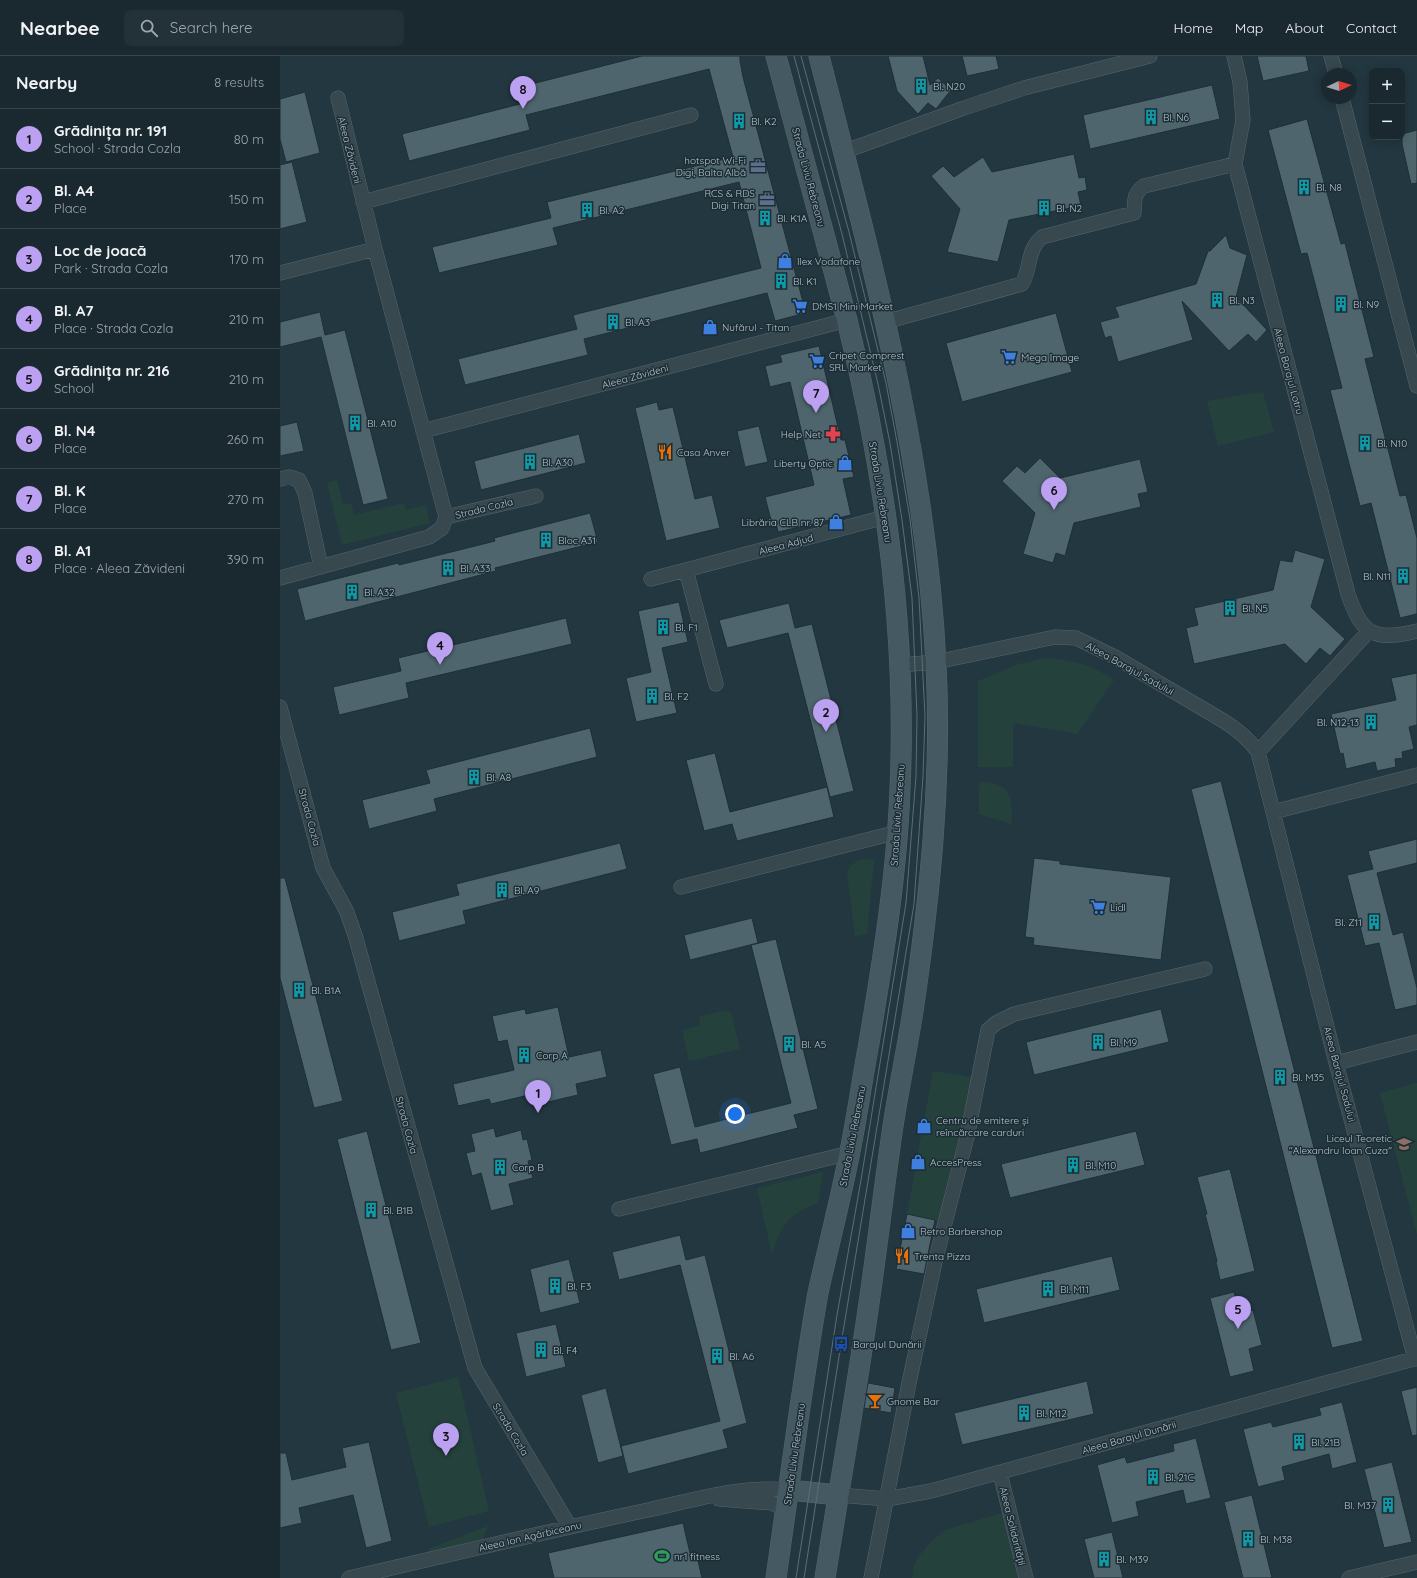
<!DOCTYPE html>
<meta charset="utf-8">
<style>
body{margin:0;font-family:Quicksand,sans-serif;background:#233138;color:#f1f3f6}
.controls{position:absolute;right:12px;top:12px;display:grid;overflow:hidden;border-radius:8px;box-shadow:0 2px 10px #0003}
.controls button{width:36px;height:36px;display:grid;place-items:center;padding:0;border:0;border-bottom:1px solid #38454c;background:#1a2930;color:#f1f3f6;font:20px sans-serif}
.compass{position:absolute;left:1041px;top:12px;width:36px;height:36px;border-radius:50%;background:#1a2930;box-shadow:0 2px 10px #0003;rotate:86deg}
.you{position:absolute;left:455px;top:1058px;width:14px;height:14px;margin:-10px;border:3px solid #fff;border-radius:50%;background:#1a73e8;box-shadow:0 0 0 6px #1a73e833}
.badge{display:grid;place-items:center;width:26px;height:26px;border-radius:50%;background:#bca0f2;color:#111;font-size:13px;font-weight:700}
.pin{position:absolute;translate:-50% -33px;filter:drop-shadow(0 1px 2px #0008)}
.pin::after{content:'';position:absolute;top:21px;width:14px;height:12px;background:inherit;clip-path:polygon(0 0,100% 0,50% 100%)}
.list{margin:0;padding:0;list-style:none}
h2{display:flex;justify-content:space-between;align-items:center;height:52px;margin:0;padding:0 16px;font-size:17px}
h2 small{font-size:13px;font-weight:400;color:#9fa6ab}
.list li{display:grid;grid-template-columns:26px 1fr auto;gap:12px;align-items:center;box-sizing:border-box;height:60px;padding:0 16px;border-top:1px solid #38454c}
.list b{display:block;font-size:15px;white-space:nowrap}
.list p{margin:0;font-size:13px;white-space:nowrap;color:#9fa6ab}
.list em{font-size:13px;font-style:normal;color:#9fa6ab}
.icon{flex:none;width:22px;height:22px;fill:none;stroke:currentColor;stroke-width:2;stroke-linecap:round;stroke-linejoin:round}
.map{position:relative;flex:none;width:1137px;height:1522px;overflow:hidden}
header{display:flex;align-items:center;gap:24px;box-sizing:border-box;height:56px;padding:0 20px;background:#1a2930;border-bottom:1px solid #38454c}
header strong{font-size:19px}
nav{display:flex;gap:22px;margin-inline-start:auto;font-size:14px}
.search{width:280px;height:36px;background:#233138;display:flex;align-items:center;gap:10px;box-sizing:border-box;padding:0 14px;border-radius:8px;color:#9fa6ab;font-size:15px}
main{display:flex}
aside{flex:1;background:#1a2930}
.map>svg:first-child{display:block}
.green{fill:#25413c}
.building{fill:#4e656d;stroke:#1e2f37}
.lines{fill:none;stroke-linecap:round;stroke-linejoin:round}
.street-casing{stroke:#55666d;stroke-width:15}
.secondary-casing{stroke:#55666d;stroke-width:21}
.street{stroke:#37484f;stroke-width:14}
.secondary{stroke:#455963;stroke-width:20}
.tram{stroke:#596e77;stroke-width:1}
.labels{text-anchor:middle;stroke-width:3;stroke-linejoin:round;paint-order:stroke}
.poi-label{font-size:10px;fill:#b4c3ca;stroke:#1c2d35;text-anchor:start}
.street-label{font-size:10px;fill:#b4c3ca;stroke:#1c2d35}
</style>
<header>
<strong>Nearbee</strong>
<div class="search"><svg class="icon" aria-label="search" viewBox="0 0 24 24"><circle cx="10" cy="10" r="6"/><path d="M15 15l6 6"/></svg>Search here</div>
<nav><a>Home</a><a>Map</a><a>About</a><a>Contact</a></nav>
</header>
<main>
<aside>
<h2>Nearby<small>8 results</small></h2>
<ul class="list">
<li><span class="badge">1</span><div><b>Grădinița nr. 191</b><p>School · Strada Cozla</p></div><em>80 m</em></li>
<li><span class="badge">2</span><div><b>Bl. A4</b><p>Place</p></div><em>150 m</em></li>
<li><span class="badge">3</span><div><b>Loc de joacă</b><p>Park · Strada Cozla</p></div><em>170 m</em></li>
<li><span class="badge">4</span><div><b>Bl. A7</b><p>Place · Strada Cozla</p></div><em>210 m</em></li>
<li><span class="badge">5</span><div><b>Grădinița nr. 216</b><p>School</p></div><em>210 m</em></li>
<li><span class="badge">6</span><div><b>Bl. N4</b><p>Place</p></div><em>260 m</em></li>
<li><span class="badge">7</span><div><b>Bl. K</b><p>Place</p></div><em>270 m</em></li>
<li><span class="badge">8</span><div><b>Bl. A1</b><p>Place · Aleea Zăvideni</p></div><em>390 m</em></li>
</ul>
</aside>
<div class="map">
<svg width="1137" height="1522" viewBox="0 0 1137 1522">
<rect width="100%" height="100%" fill="#233740"/>
<path class="green" d="M983,336L994,376L938,390L927,345Z
M57,424L63,449L71,447L74,459L124,447L126,454L146,449L150,467L62,489L47,427Z
M766,602C794,604 811,609 834,624L797,678L733,667V711H698V625L738,608Z
M701,726C732,727 733,743 731,768L699,758V729Z
M594,803L587,878L575,880L567,817L570,810L579,804Z
M443,955L451,956L460,993L409,1005L402,974L420,969L419,960Z
M653,1015L693,1021L664,1166L627,1158Z
M1137,1027V1179L1100,1037Z
M543,1116L538,1147C507,1159 501,1169 492,1199L477,1132Z
M178,1321L209,1455L149,1471L116,1337Z
M722,1457L738,1522H632L634,1509L637,1502L651,1486L665,1474Z
M208,1470L203,1483L194,1494L151,1508L148,1493Z"/>
<path class="building" d="M362,0H460V5L463,21L526,257L495,265L487,237L304,283L308,299L185,329L178,303L297,273L293,259L481,212L459,126L273,172L278,189L159,217L152,191L271,162L267,146L453,101L429,13L246,59L250,74L129,105L122,78L240,48L236,32Z
M608,0H643L650,29L658,22L671,34L656,53L648,47L638,58L617,35Z
M682,0H716L719,13L687,20Z
M977,0H1026L1029,15L983,25Z
M932,29L940,63L810,93L803,59Z
M25,36L40,97L6,106L0,83V43Z
M1027,63L1061,188L1065,187L1094,301L1085,303L1120,440L1126,439L1137,482V558L1120,562L1091,447L1080,450L1050,334L1062,332L1027,197L1021,198L988,74Z
M1137,74V127L1131,128L1122,88V78Z
M794,98L799,122L805,121L807,134L798,136L801,150L729,164L718,206L667,196L680,153L651,120L663,110L674,121L703,101L712,116Z
M12,106L27,166L0,173V109Z
M946,179L950,192L967,199L956,241L987,274L976,286L968,278L949,295L902,245L913,284L838,306L831,280L825,282L820,266L839,261L835,251L916,228L928,195H930Z
M40,256L45,279L65,274L108,443L83,449L41,281L0,291V266Z
M776,257L792,316L682,346L666,287Z
M539,290L561,384H565L574,421L563,423L571,459L498,476L497,471L493,472L485,441L534,429L510,326L490,331L485,310L502,306L500,299Z
M377,346L379,354L393,351L415,443L432,439L440,472L386,485L355,352Z
M17,366L24,395L0,400V370Z
M479,370L488,406L465,411L457,375Z
M299,378L306,407L201,434L194,405Z
M760,402L780,422L860,403L868,436L858,438L861,451L794,467L785,500L776,497L773,507L743,498L755,457L722,425L737,410L745,417Z
M310,457L318,486L215,512L216,515L25,565L17,533L118,507L119,509L215,485L214,482Z
M1015,494L1045,503L1031,551L1065,583L1050,600L1040,592L1026,608L1005,588L914,608L906,572L918,569L914,552L993,534L1000,504L1012,506Z
M399,546L408,586L382,592L397,657L356,666L346,622L371,616L358,555Z
M509,547L515,572L532,568L574,735L550,741L508,577L447,592L439,564Z
M286,562L292,588L126,627L129,642L59,659L53,631L121,615L118,602Z
M1137,617V669L1129,671L1134,693L1122,696L1123,702L1115,703L1116,711L1097,715L1095,706L1066,713L1063,697L1060,698L1051,658L1116,644L1111,622Z
M310,672L317,701L154,743L157,755L89,773L82,744L150,727L146,714Z
M435,697L450,756L547,731L554,761L457,785L452,768L424,775L406,704Z
M941,725L1083,1285L1052,1292L911,733Z
M1137,783V807L1097,817L1113,879L1123,876L1137,932V949L1115,954L1099,887L1085,890L1067,819L1093,813L1088,795Z
M340,787L347,813L183,855L186,868L119,885L112,856L179,839L176,828Z
M754,802L780,805V808L891,821L881,904L753,889L754,882L745,881Z
M0,822H5L63,1045L34,1052L0,922Z
M472,862L478,887L410,904L404,879Z
M496,883L538,1053L514,1059L518,1072L444,1091L420,1097L417,1083L391,1089L373,1018L400,1011L415,1071L511,1047L471,889Z
M278,951L289,1001L321,994L327,1021L296,1028L298,1039L255,1049L253,1038L211,1048L209,1043L178,1050L173,1028L234,1014L227,984L218,986L212,960L245,953L246,958Z
M881,953L889,986L754,1019L746,986Z
M214,1072L216,1081L241,1074L243,1084L247,1083L252,1104L248,1105L253,1122L229,1128L234,1149L211,1155L201,1117L192,1120L186,1097L195,1095L191,1078Z
M87,1075L141,1287L111,1294L57,1083Z
M856,1075L865,1109L730,1142L721,1108Z
M950,1113L975,1215L940,1224L936,1206L937,1205L925,1158H927L917,1121Z
M627,1158L655,1164L644,1218L616,1213Z
M400,1179L406,1204L425,1199L467,1367L443,1374L448,1392L348,1418L341,1390L440,1365L400,1209L339,1224L332,1196Z
M832,1200L840,1234L704,1267L696,1233Z
M289,1203L300,1247L260,1257L250,1213Z
M954,1236L959,1257L973,1254L982,1289L969,1293L974,1315L950,1321L930,1242Z
M276,1268L286,1311L246,1321L236,1277Z
M807,1325L814,1358L682,1389L674,1357Z
M588,1327L615,1332L611,1357L584,1352Z
M1137,1331V1379L1132,1380L1121,1335Z
M326,1332L343,1400L318,1407L301,1339Z
M1062,1346L1077,1406L1052,1413L1049,1398L1002,1411L1005,1424L978,1431L963,1373L991,1366L993,1371L1041,1359L1039,1352Z
M916,1382L931,1442L906,1448L903,1434L856,1446L859,1460L832,1467L817,1409L845,1401L847,1407L894,1395L893,1388Z
M89,1386L112,1485L86,1492L73,1439L19,1452L22,1467L0,1472V1397H6L12,1424L66,1411L62,1392Z
M1112,1406L1132,1486L1104,1492L1084,1413Z
M972,1439L992,1522H963L944,1446Z
M403,1467L410,1497L416,1496L422,1522H274L268,1497Z
M832,1476L843,1522H814L804,1483Z"/>
<g class="lines">
<g class="street-casing">
<path id="street" d="M954,0L960,26L963,64L955,108L1068,538C1082,580 1095,585 1137,575
M1051,0L1056,18
M58,42L95,193L166,461
M1062,42L1137,330
M563,96L684,52L744,32L870,0
M83,146L411,59
M0,217L95,193
M605,266L742,228C751,213 747,193 762,181L854,157C855,144 853,138 864,130L955,108
M143,375L567,264
M0,423L9,421L19,424L25,437L41,511
M166,461L256,440
M406,514L436,628
M0,522L149,481L162,472L166,461
M371,523L406,514L605,461
M620,609L656,606L775,581L796,582L835,601L942,664C957,673 968,682 978,696L1056,1007L1135,1303
M0,651L43,812L66,854L75,879L195,1312L290,1471
M978,696L1089,575
M993,756L1137,719
M401,831L618,776
M1056,1007L1137,986
M339,1153L570,1097
M720,1417L746,1522
M558,1439L607,1443L651,1435L1137,1302
M439,1443L492,1447L506,1454
M69,1522C169,1499 268,1475 368,1454C414,1444 461,1429 509,1434
M591,1522L629,1327L655,1206L687,1081L708,974L716,967L734,958L925,913
M1069,1522L1137,1506"/>
</g>
<g class="secondary-casing">
<path id="secondary" d="M496,0L567,264C605,416 627,576 620,733C617,818 603,903 589,987C582,1024 577,1062 569,1100C560,1146 548,1191 538,1237C531,1275 526,1313 520,1351C512,1408 504,1465 496,1522
M539,0C590,200 646,400 656,608C662,724 650,840 633,955C627,993 619,1031 613,1070C604,1131 597,1193 588,1254C575,1344 559,1433 545,1522
M509,1434L558,1439"/>
</g>
<use href="#street" class="street"/>
<use href="#secondary" class="secondary"/>
<path class="tram" d="M514,0L562,178L598,328L610,387L622,464L632,542L637,660L636,720L626,847L581,1124L557,1259L516,1522
M521,0L569,176L606,327L617,386L630,463L639,542L645,660L643,720L634,848L561,1288L524,1522"/>
</g>
<defs>
<g id="building-bare" transform="scale(1.2)"><path d="M-4-6H4V6H1V3H-1V6H-4ZM-2.5-4.3h1.7v1.8h-1.7ZM.8-4.3h1.7v1.8H.8ZM-2.5-1h1.7V.8h-1.7ZM.8-1h1.7V.8H.8Z" fill="#0f9aa8" stroke="#1c2d35" stroke-width="2.5" paint-order="stroke"/></g>
<g id="office-bare" transform="scale(1.2)"><path d="M-6-3h4V-5.5h4V-3h4V5H-6ZM-1-4.5V-3h2v-1.5ZM-6 0V1H6V0Z" fill="#5c6f8a" stroke="#1c2d35" stroke-width="2.5" paint-order="stroke"/></g>
<g id="shop-bare" transform="scale(1.2)"><path d="M-5-2.5h2.3a2.7 3.5 0 0 1 5.4 0H5L5.5 6h-11ZM-1.5-2.5h3a1.5 2.3 0 0 0-3 0Z" fill="#3f7fe0" stroke="#1c2d35" stroke-width="2.5" paint-order="stroke"/></g>
<g id="supermarket-bare" transform="scale(1.2)"><path d="M-6-5.5h2.5l.6 2H6L4.5 2H-2.5L-4.4-4H-6ZM-1.5 3.2a1.3 1.3 0 1 0 .1 0ZM3 3.2a1.3 1.3 0 1 0 .1 0Z" fill="#3f7fe0" stroke="#1c2d35" stroke-width="2.5" paint-order="stroke"/></g>
<g id="pharmacy-bare" transform="scale(1.2)"><path d="M-2-6h4v4h4v4h-4v4h-4v-4h-4v-4h4Z" fill="#e0444e" stroke="#1c2d35" stroke-width="2.5" paint-order="stroke"/></g>
<g id="restaurant-bare" transform="scale(1.2)"><path d="M-5-6h1v4h1v-4h1v4h1v-4h1v5L-1.5 .5V6h-2V.5L-5-1ZM5-6V6H3V1.5H1.5Q1.5-4 5-6Z" fill="#e8710a" stroke="#1c2d35" stroke-width="2.5" paint-order="stroke"/></g>
<g id="school-bare" transform="scale(1.2)"><path d="M0-5L7-2L0 1L-7-2ZM-4 1L0 2.5L4 1V4Q0 6-4 4Z" fill="#8d6e63" stroke="#1c2d35" stroke-width="2.5" paint-order="stroke"/></g>
<g id="bus-bare" transform="scale(1.2)"><path d="M-5-6H5V4H4V6H2V4H-2V6H-4V4H-5ZM-3.5-4V0h7V-4ZM-3.5 1.2v1.5H-2V1.2ZM2 1.2v1.5H3.5V1.2Z" fill="#1a4fb4" stroke="#1c2d35" stroke-width="2.5" paint-order="stroke"/></g>
<g id="bar-bare" transform="scale(1.2)"><path d="M-6-5H6L.8 .8V4.5H3.5V6h-7V4.5H-.8V.8Z" fill="#e8710a" stroke="#1c2d35" stroke-width="2.5" paint-order="stroke"/></g>
<g id="stadium-bare" transform="scale(1.2)"><path d="M0-5a6.5 5 0 1 0 0 10a6.5 5 0 1 0 0-10ZM-3.5-1.8h7v3.6h-7Z" fill="#2e9e5b" stroke="#1c2d35" stroke-width="2.5" paint-order="stroke"/></g>
</defs>
<g fill-rule="evenodd">
<use href="#building-bare" x="641" y="30"/>
<use href="#building-bare" x="871" y="61"/>
<use href="#building-bare" x="459" y="65"/>
<use href="#office-bare" x="478" y="110"/>
<use href="#building-bare" x="1024" y="131"/>
<use href="#office-bare" x="487" y="143"/>
<use href="#building-bare" x="764" y="152"/>
<use href="#building-bare" x="307" y="154"/>
<use href="#building-bare" x="485" y="162"/>
<use href="#shop-bare" x="505" y="205"/>
<use href="#building-bare" x="501" y="225"/>
<use href="#building-bare" x="937" y="244"/>
<use href="#building-bare" x="1061" y="248"/>
<use href="#supermarket-bare" x="520" y="250"/>
<use href="#building-bare" x="333" y="266"/>
<use href="#shop-bare" x="430" y="271"/>
<use href="#supermarket-bare" x="729" y="301"/>
<use href="#supermarket-bare" x="537" y="305"/>
<use href="#building-bare" x="75" y="367"/>
<use href="#pharmacy-bare" x="553" y="378"/>
<use href="#building-bare" x="1085" y="387"/>
<use href="#restaurant-bare" x="385" y="396"/>
<use href="#building-bare" x="250" y="406"/>
<use href="#shop-bare" x="565" y="407"/>
<use href="#shop-bare" x="556" y="466"/>
<use href="#building-bare" x="266" y="484"/>
<use href="#building-bare" x="168" y="512"/>
<use href="#building-bare" x="1123" y="520"/>
<use href="#building-bare" x="72" y="536"/>
<use href="#building-bare" x="950" y="552"/>
<use href="#building-bare" x="383" y="571"/>
<use href="#building-bare" x="372" y="640"/>
<use href="#building-bare" x="1091" y="666"/>
<use href="#building-bare" x="194" y="721"/>
<use href="#building-bare" x="222" y="834"/>
<use href="#supermarket-bare" x="818" y="851"/>
<use href="#building-bare" x="1094" y="866"/>
<use href="#building-bare" x="19" y="934"/>
<use href="#building-bare" x="818" y="986"/>
<use href="#building-bare" x="509" y="988"/>
<use href="#building-bare" x="244" y="999"/>
<use href="#building-bare" x="1000" y="1021"/>
<use href="#shop-bare" x="644" y="1070"/>
<use href="#school-bare" x="1124" y="1088"/>
<use href="#shop-bare" x="638" y="1106"/>
<use href="#building-bare" x="793" y="1109"/>
<use href="#building-bare" x="220" y="1111"/>
<use href="#building-bare" x="91" y="1154"/>
<use href="#shop-bare" x="628" y="1175"/>
<use href="#restaurant-bare" x="622" y="1200"/>
<use href="#building-bare" x="275" y="1230"/>
<use href="#building-bare" x="768" y="1233"/>
<use href="#bus-bare" x="561" y="1288"/>
<use href="#building-bare" x="261" y="1294"/>
<use href="#building-bare" x="437" y="1300"/>
<use href="#bar-bare" x="595" y="1345"/>
<use href="#building-bare" x="744" y="1357"/>
<use href="#building-bare" x="1019" y="1386"/>
<use href="#building-bare" x="873" y="1421"/>
<use href="#building-bare" x="1108" y="1449"/>
<use href="#building-bare" x="968" y="1483"/>
<use href="#stadium-bare" x="382" y="1500"/>
<use href="#building-bare" x="824" y="1503"/>
</g>
<g class="labels">
<g class="poi-label">
<text x="653" y="34">Bl. N20</text>
<text x="883" y="65">Bl. N6</text>
<text x="471" y="69">Bl. K2</text>
<text x="466" y="108" text-anchor="end">hotspot Wi-Fi<tspan x="466" dy="12">Digi, Balta Albă</tspan></text>
<text x="1036" y="135">Bl. N8</text>
<text x="475" y="141" text-anchor="end">RCS &amp; RDS<tspan x="475" dy="12">Digi Titan</tspan></text>
<text x="776" y="156">Bl. N2</text>
<text x="319" y="158">Bl. A2</text>
<text x="497" y="166">Bl. K1A</text>
<text x="517" y="209">Ilex Vodafone</text>
<text x="513" y="229">Bl. K1</text>
<text x="949" y="248">Bl. N3</text>
<text x="1073" y="252">Bl. N9</text>
<text x="532" y="254">DMS1 Mini Market</text>
<text x="345" y="270">Bl. A3</text>
<text x="442" y="275">Nufărul - Titan</text>
<text x="549" y="303">Cripet Comprest<tspan x="549" dy="12">SRL Market</tspan></text>
<text x="741" y="305">Mega Image</text>
<text x="87" y="371">Bl. A10</text>
<text x="541" y="382" text-anchor="end">Help Net</text>
<text x="1097" y="391">Bl. N10</text>
<text x="397" y="400">Casa Anver</text>
<text x="262" y="410">Bl. A30</text>
<text x="553" y="411" text-anchor="end">Liberty Optic</text>
<text x="544" y="470" text-anchor="end">Librăria CLB nr. 87</text>
<text x="278" y="488">Bloc A31</text>
<text x="180" y="516">Bl. A33</text>
<text x="1111" y="524" text-anchor="end">Bl. N11</text>
<text x="84" y="540">Bl. A32</text>
<text x="962" y="556">Bl. N5</text>
<text x="395" y="575">Bl. F1</text>
<text x="384" y="644">Bl. F2</text>
<text x="1079" y="670" text-anchor="end">Bl. N12-13</text>
<text x="206" y="725">Bl. A8</text>
<text x="234" y="838">Bl. A9</text>
<text x="830" y="855">Lidl</text>
<text x="1082" y="870" text-anchor="end">Bl. Z11</text>
<text x="31" y="938">Bl. B1A</text>
<text x="830" y="990">Bl. M9</text>
<text x="521" y="992">Bl. A5</text>
<text x="256" y="1003">Corp A</text>
<text x="1012" y="1025">Bl. M35</text>
<text x="656" y="1068">Centru de emitere și<tspan x="656" dy="12">reîncărcare carduri</tspan></text>
<text x="1112" y="1086" text-anchor="end">Liceul Teoretic<tspan x="1112" dy="12">"Alexandru Ioan Cuza"</tspan></text>
<text x="650" y="1110">AccesPress</text>
<text x="805" y="1113">Bl. M10</text>
<text x="232" y="1115">Corp B</text>
<text x="103" y="1158">Bl. B1B</text>
<text x="640" y="1179">Retro Barbershop</text>
<text x="634" y="1204">Trenta Pizza</text>
<text x="287" y="1234">Bl. F3</text>
<text x="780" y="1237">Bl. M11</text>
<text x="573" y="1292">Barajul Dunării</text>
<text x="273" y="1298">Bl. F4</text>
<text x="449" y="1304">Bl. A6</text>
<text x="607" y="1349">Gnome Bar</text>
<text x="756" y="1361">Bl. M12</text>
<text x="1031" y="1390">Bl. 21B</text>
<text x="885" y="1425">Bl. 21C</text>
<text x="1096" y="1453" text-anchor="end">Bl. M37</text>
<text x="980" y="1487">Bl. M38</text>
<text x="394" y="1504">nr1 fitness</text>
<text x="836" y="1507">Bl. M39</text>
</g>
<g class="street-label">
<text transform="translate(70 94) rotate(76)" y="4">Aleea Zăvideni</text>
<text transform="translate(529 121) rotate(75)" y="4">Strada Liviu Rebreanu</text>
<text transform="translate(1009 315) rotate(75)" y="4">Aleea Barajul Lotru</text>
<text transform="translate(355 320) rotate(-15)" y="4">Aleea Zăvideni</text>
<text transform="translate(601 436) rotate(81)" y="4">Strada Liviu Rebreanu</text>
<text transform="translate(204 452) rotate(-14)" y="4">Strada Cozla</text>
<text transform="translate(506 488) rotate(-15)" y="4">Aleea Adjud</text>
<text transform="translate(850 612) rotate(29)" y="4">Aleea Barajul Sadului</text>
<text transform="translate(617 759) rotate(-86)" y="4">Strada Liviu Rebreanu</text>
<text transform="translate(30 761) rotate(75)" y="4">Strada Cozla</text>
<text transform="translate(1060 1018) rotate(75)" y="4">Aleea Barajul Sadului</text>
<text transform="translate(127 1069) rotate(75)" y="4">Strada Cozla</text>
<text transform="translate(572 1080) rotate(-79)" y="4">Strada Liviu Rebreanu</text>
<text transform="translate(231 1373) rotate(59)" y="4">Strada Cozla</text>
<text transform="translate(849 1381) rotate(-16)" y="4">Aleea Barajul Dunării</text>
<text transform="translate(514 1398) rotate(-82)" y="4">Strada Liviu Rebreanu</text>
<text transform="translate(733 1470) rotate(76)" y="4">Aleea Solidarității</text>
<text transform="translate(250 1480) rotate(-13)" y="4">Aleea Ion Agârbiceanu</text>
</g>
</g>
</svg>
<div class="controls">
<button>+</button>
<button>−</button>
</div>
<svg class="compass" viewBox="-18 -18 36 36"><path d="M0-13l5 13h-10z" fill="#e53935"/><path d="M0 13l5-13h-10z" fill="#9fa6ab"/></svg>
<div class="you"></div>
<div class="pin badge" style="left:258px;top:1057px">1</div>
<div class="pin badge" style="left:546px;top:676px">2</div>
<div class="pin badge" style="left:166px;top:1400px">3</div>
<div class="pin badge" style="left:160px;top:609px">4</div>
<div class="pin badge" style="left:958px;top:1273px">5</div>
<div class="pin badge" style="left:774px;top:454px">6</div>
<div class="pin badge" style="left:536px;top:357px">7</div>
<div class="pin badge" style="left:243px;top:53px">8</div>
</div>
</main>
